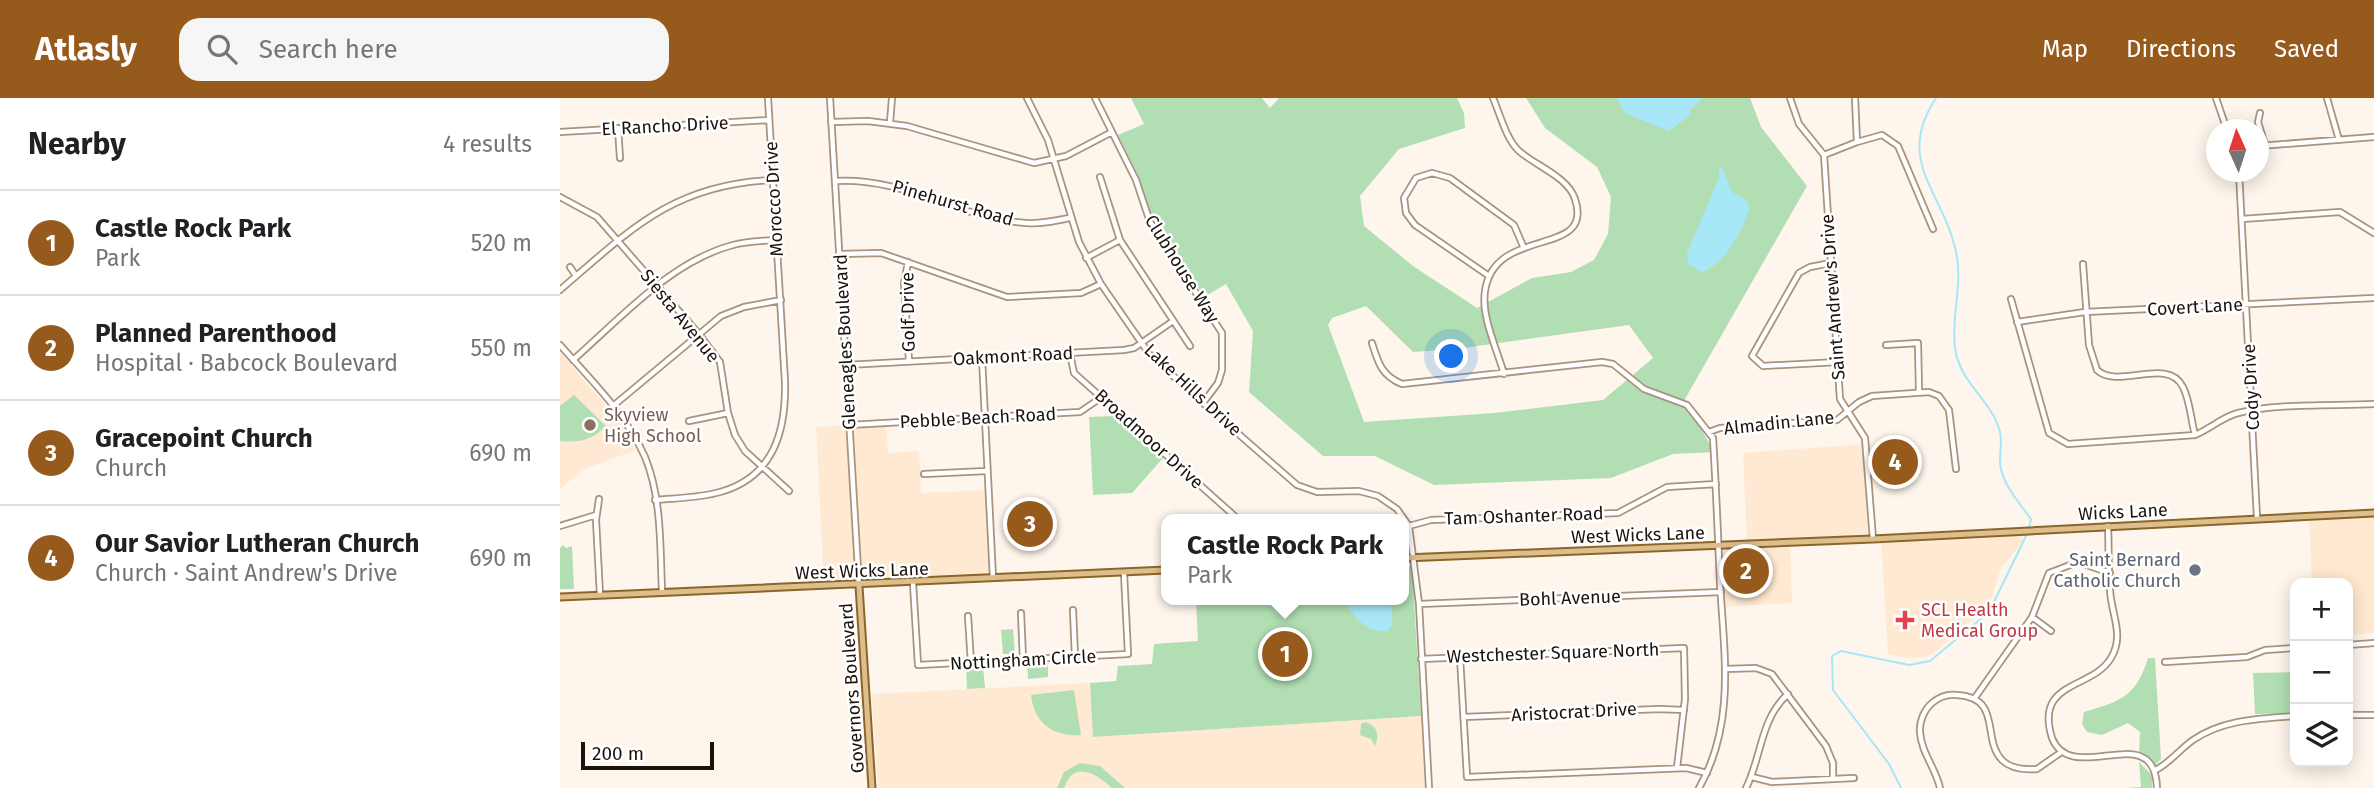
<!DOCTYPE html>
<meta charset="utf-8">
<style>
body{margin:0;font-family:"Fira Sans",sans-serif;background:#f6f6f6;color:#202124}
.controls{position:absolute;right:21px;bottom:21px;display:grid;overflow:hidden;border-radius:14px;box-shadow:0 4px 18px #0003}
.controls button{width:63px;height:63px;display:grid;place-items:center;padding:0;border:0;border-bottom:2px solid #e0e0e0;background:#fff;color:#202124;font:35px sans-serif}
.compass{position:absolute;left:1646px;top:21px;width:63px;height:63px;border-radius:50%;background:#fff;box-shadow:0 4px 18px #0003;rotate:357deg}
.scale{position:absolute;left:21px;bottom:18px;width:133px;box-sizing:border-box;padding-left:7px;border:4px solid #1b130b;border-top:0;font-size:19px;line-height:24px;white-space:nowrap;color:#1b130b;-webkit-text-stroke:5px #fff;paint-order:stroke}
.you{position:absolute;left:892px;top:259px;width:24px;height:24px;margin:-18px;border:5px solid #fff;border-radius:50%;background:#1a73e8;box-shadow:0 0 0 10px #1a73e833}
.badge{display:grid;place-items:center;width:46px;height:46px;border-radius:50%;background:#965a1c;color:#fff;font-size:23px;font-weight:700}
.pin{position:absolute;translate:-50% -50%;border:4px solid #fff;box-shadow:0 2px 7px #0006}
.popup{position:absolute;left:601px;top:416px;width:248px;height:91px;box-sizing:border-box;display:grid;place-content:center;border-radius:14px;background:#fff;filter:drop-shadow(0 2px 5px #0005);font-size:23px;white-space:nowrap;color:#757577}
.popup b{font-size:26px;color:#202124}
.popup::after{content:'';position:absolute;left:50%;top:100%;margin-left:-14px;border:14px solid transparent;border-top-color:#fff}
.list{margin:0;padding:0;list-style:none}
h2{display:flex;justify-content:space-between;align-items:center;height:91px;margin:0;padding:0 28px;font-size:30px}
h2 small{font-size:23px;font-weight:400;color:#757577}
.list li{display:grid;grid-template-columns:46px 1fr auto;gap:21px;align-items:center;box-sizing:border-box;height:105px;padding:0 28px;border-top:2px solid #e0e0e0}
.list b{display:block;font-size:26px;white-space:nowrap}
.list p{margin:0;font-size:23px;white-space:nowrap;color:#757577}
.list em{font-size:23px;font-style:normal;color:#757577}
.icon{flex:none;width:38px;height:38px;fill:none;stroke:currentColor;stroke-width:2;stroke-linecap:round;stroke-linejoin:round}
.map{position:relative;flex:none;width:1814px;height:690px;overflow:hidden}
header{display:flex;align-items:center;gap:42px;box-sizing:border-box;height:98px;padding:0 35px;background:#965a1c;color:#fff}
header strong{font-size:33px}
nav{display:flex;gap:38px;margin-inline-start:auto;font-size:24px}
.search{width:490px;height:63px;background:#f6f6f6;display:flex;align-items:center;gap:18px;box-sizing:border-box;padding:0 24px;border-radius:21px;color:#757577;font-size:26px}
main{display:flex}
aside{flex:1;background:#fff}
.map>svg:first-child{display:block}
.built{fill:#ffe9d2}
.green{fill:#b1dfb3;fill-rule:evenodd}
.water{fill:#a7e7f7}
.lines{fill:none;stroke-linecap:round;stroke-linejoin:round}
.stream{stroke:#a7e7f7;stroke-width:2}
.minor-casing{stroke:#a8937e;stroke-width:8}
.major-casing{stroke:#8b662c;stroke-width:9}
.minor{stroke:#fff;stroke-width:4.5}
.major{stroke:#debe8b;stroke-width:5}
.education-dot{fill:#8d6e63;stroke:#fff;stroke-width:2.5}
.worship-dot{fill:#6b7280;stroke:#fff;stroke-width:2.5}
.health-dot{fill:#e0444e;stroke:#fff;stroke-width:2.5}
.labels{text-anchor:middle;stroke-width:5;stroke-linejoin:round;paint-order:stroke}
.street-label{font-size:18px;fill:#1b130b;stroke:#fff}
.education-label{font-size:18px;fill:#785e54;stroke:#fff;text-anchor:start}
.worship-label{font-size:18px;fill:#5b616d;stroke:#fff;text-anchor:end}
.health-label{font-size:18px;fill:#be3a42;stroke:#fff;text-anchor:start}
</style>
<header>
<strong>Atlasly</strong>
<div class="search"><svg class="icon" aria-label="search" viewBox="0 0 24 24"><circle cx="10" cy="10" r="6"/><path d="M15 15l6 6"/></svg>Search here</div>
<nav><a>Map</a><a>Directions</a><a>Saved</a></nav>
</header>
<main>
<aside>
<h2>Nearby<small>4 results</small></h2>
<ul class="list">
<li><span class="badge">1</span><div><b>Castle Rock Park</b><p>Park</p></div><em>520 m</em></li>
<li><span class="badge">2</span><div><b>Planned Parenthood</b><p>Hospital · Babcock Boulevard</p></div><em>550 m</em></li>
<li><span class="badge">3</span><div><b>Gracepoint Church</b><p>Church</p></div><em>690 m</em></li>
<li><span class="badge">4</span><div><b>Our Savior Lutheran Church</b><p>Church · Saint Andrew's Drive</p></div><em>690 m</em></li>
</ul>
</aside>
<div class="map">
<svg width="1814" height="690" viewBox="0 0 1814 690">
<rect width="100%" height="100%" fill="#fef6ec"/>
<path class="built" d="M0,254L56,320L76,352L24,371L0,391Z
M326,325L328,355L359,353L361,395L428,392L433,481L264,489L256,329Z
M1306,346L1313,441L1230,445L1232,505L1162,509L1158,447L1187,446L1183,355Z
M1814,414V535L1788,537V485H1752L1749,418Z
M1463,433L1462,445L1441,470L1430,506L1377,553L1366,559L1347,560L1328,556L1321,441Z
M530,585L534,639L861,618L865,690H318L312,596Z"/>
<path class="green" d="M571,0H702L710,10L719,0H897L904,15L905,30L839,51L800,98L804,128L853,168L917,210L972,180L1011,174L1034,162L1048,136L1051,99L1037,69L985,30L966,0H1190L1201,29L1247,88L1125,301L1154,354L1113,356L1051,380L874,387L815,358H763L689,294L693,233L666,186L644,199L592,118L578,77L558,37L584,26ZM806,208L853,254L896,251L1069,227L1093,260L1043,302L934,315L804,324L768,227L772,220Z
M14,297L46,328C32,342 20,345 0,343V308Z
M555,318L603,360L572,395L533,397L529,319Z
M3,447L6,450L12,448L14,491H0V450Z
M844,468H852L861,618L533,639L530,585L556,583L558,568L592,566L594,546L638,543L636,502H844Z
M453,531L455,556H443L441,532Z
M1588,560H1595L1601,661L1595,667L1579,656L1580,634L1568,625L1542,637L1527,634L1522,626L1524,614C1561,603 1576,599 1588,560Z
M488,565V579L468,581L467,567Z
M423,568L425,590L407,591L406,569Z
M1735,574V615L1695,616L1693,575Z
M514,592L521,637C493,639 474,625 471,597Z
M805,624C817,627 820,637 815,648L811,641L800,637L801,626Z
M1579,664L1592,677V690H1564L1581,689Z
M520,665L540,668L565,690H552C537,676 514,661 504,690H497L504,674Z"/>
<path class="water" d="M1057,0H1143L1130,12L1132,15L1109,33L1065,15Z
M1159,70H1162L1172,94L1187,103L1189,112C1182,133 1163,169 1141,174L1128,166L1127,155L1159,80Z
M782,502L827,505L832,510V527L828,533C803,535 796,518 782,502Z"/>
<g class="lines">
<path class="stream" d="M1376,0C1333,65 1386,95 1397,159C1402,189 1391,221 1395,250C1400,286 1432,302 1440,334C1443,345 1438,359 1441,371C1445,389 1460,406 1471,421L1469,431
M1341,690L1329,666L1273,592L1272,558L1281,553L1349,567L1370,563L1429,514L1467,436"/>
<g class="minor-casing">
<path id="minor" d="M270,0L299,488
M467,0L488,42L519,144L541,186L581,244L590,257L643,305L737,387L757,394L799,393L818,398L837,411L849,428L859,506L869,690
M535,0L576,82L590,124L662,235V272L658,285L643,305
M933,0C940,16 946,41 959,53C976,68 1008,79 1015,101C1035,161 935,126 925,193C921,219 937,251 944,276
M1230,0L1239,26L1264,57L1280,301L1305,340L1313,441
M1656,0L1667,32
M1767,0L1779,42
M1700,15L1698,24L1705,47
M271,24L308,23L347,28L474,65L506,58L552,34
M330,25L332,0
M58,30L60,60
M0,34L209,22
M1297,44L1322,37L1338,48L1373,131
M1699,48L1814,39
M1653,52H1657
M1264,57L1297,44L1295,0
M1679,74L1697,420
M540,79L560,142L630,248
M276,83C346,79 400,121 466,125C481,126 495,123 509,120
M0,99L37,119L138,235L160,264L168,315L175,337L185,353L229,393
M1682,121L1780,114L1814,135
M280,156L321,155L447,199L521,195L541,186
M526,160L560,142
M348,164L344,185L349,263
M1271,165L1250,169L1239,175L1192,258L1203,268L1278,264
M1523,166L1529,247L1537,272C1558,292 1608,258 1623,289C1630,303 1631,322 1635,337
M10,169L16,178
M929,178L855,127L846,115L844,100L856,80L872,75L890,80L954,127L963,148
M0,192C71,131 114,86 213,82
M1451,201L1489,335L1508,346L1635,337C1650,331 1662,319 1678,315C1715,305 1774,308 1814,306
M1457,224L1525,214L1814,200
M812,245C818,265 822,278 842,286L1042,264L1053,266L1084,291L1127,307L1153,340C1156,388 1158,437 1160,485C1164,556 1176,625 1139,690
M0,247C31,282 66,316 85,359C102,400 100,450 102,493
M1326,247L1358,245L1359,293
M510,256L514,275L678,421
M422,260L433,480
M13,262C60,221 111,163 173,147C187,143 202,143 216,142
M286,267L564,252L574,250L613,223
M53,308L161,218L184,209L221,202
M129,323L168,315
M289,327L520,314L542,299
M1149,334L1160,330L1277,322L1299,304L1312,298L1369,294L1379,298L1389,312L1396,371
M364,376L426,373
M39,401L36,422L40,497
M95,402C116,400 140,400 160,394C214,379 226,333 225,284L208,0
M0,428L36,417
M849,428L871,422L1058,415L1107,389L1156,386
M1548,428C1549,450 1548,471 1550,492C1551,516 1565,537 1551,560C1532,592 1474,582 1492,640C1512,690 1595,619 1597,690
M353,485L358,567L568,556L564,475
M859,506L1161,494
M513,512L515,559
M461,515L463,562
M408,518L411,565
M1472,519L1491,533
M1788,547L1814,545
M900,559L907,679L1126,670L1147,675
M861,561L1124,550L1125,601L1117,670
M1605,564L1687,559L1705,552L1735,550
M1166,571L1196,570L1212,576L1266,648L1273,665V681
M1414,601L1472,519L1489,475L1518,464L1550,475
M1788,617H1814
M904,619L1099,611L1124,612
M1594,673C1610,665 1619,652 1633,642C1664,621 1699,621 1735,618
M1192,679L1212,684L1294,680
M1186,690C1202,658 1200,621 1228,596
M1380,690C1376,671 1361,654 1360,634C1359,624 1364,612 1372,605C1379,599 1388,596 1397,597C1443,600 1421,640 1442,662C1451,671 1464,672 1477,671L1500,655"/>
</g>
<g class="major-casing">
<path id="major" d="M844,460L1313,441L1814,415
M299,488L312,690
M0,499L606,472"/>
</g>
<use href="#minor" class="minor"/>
<use href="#major" class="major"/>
</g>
<circle class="education-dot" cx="30" cy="327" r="7"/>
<circle class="worship-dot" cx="1635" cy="472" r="7"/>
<path class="health-dot" d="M1341.5 511.5h7v7h7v7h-7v7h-7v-7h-7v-7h7z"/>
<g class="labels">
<g class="street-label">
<text transform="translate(105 28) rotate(-3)" y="6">El Rancho Drive</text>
<text transform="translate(214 101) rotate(-93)" y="6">Morocco Drive</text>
<text transform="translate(393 105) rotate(16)" y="6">Pinehurst Road</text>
<text transform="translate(622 171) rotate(58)" y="6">Clubhouse Way</text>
<text transform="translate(1273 199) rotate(-94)" y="6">Saint Andrew's Drive</text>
<text transform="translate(1635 209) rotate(-3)" y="6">Covert Lane</text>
<text transform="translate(348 214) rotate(-91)" y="6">Golf Drive</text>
<text transform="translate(120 218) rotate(51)" y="6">Siesta Avenue</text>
<text transform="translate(285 244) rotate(-93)" y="6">Gleneagles Boulevard</text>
<text transform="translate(453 258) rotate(-3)" y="6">Oakmont Road</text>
<text transform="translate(1691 289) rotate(-93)" y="6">Cody Drive</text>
<text transform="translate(633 292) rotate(43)" y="6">Lake Hills Drive</text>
<text transform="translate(418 320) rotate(-3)" y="6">Pebble Beach Road</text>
<text transform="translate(1219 325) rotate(-6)" y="6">Almadin Lane</text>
<text transform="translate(589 341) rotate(42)" y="6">Broadmoor Drive</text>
<text transform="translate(1563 414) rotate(-3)" y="6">Wicks Lane</text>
<text transform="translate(964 418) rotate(-2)" y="6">Tam Oshanter Road</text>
<text transform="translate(1078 437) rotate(-2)" y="6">West Wicks Lane</text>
<text transform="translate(302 473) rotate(-2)" y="6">West Wicks Lane</text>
<text transform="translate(1010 500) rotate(-2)" y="6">Bohl Avenue</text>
<text transform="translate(993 555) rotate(-2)" y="6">Westchester Square North</text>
<text transform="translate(463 562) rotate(-3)" y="6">Nottingham Circle</text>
<text transform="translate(292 590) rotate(-94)" y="6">Governors Boulevard</text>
<text transform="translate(1014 614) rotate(-3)" y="6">Aristocrat Drive</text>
</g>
<g class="education-label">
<text x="44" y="323">Skyview<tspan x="44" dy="21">High School</tspan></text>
</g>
<g class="worship-label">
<text x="1621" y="468">Saint Bernard<tspan x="1621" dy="21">Catholic Church</tspan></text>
</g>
<g class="health-label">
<text x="1361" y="518">SCL Health<tspan x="1361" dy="21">Medical Group</tspan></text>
</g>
</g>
</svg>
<div class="controls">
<button>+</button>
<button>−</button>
<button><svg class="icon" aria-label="layers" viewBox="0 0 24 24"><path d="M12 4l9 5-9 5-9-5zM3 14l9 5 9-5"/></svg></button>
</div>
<svg class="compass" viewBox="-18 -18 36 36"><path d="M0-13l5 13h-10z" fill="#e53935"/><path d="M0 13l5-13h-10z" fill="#757577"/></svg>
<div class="scale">200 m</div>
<div class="you"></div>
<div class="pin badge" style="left:725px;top:556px">1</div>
<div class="popup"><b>Castle Rock Park</b>Park</div>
<div class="pin badge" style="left:1186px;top:473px">2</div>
<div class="pin badge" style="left:470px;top:426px">3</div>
<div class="pin badge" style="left:1335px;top:364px">4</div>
</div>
</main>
